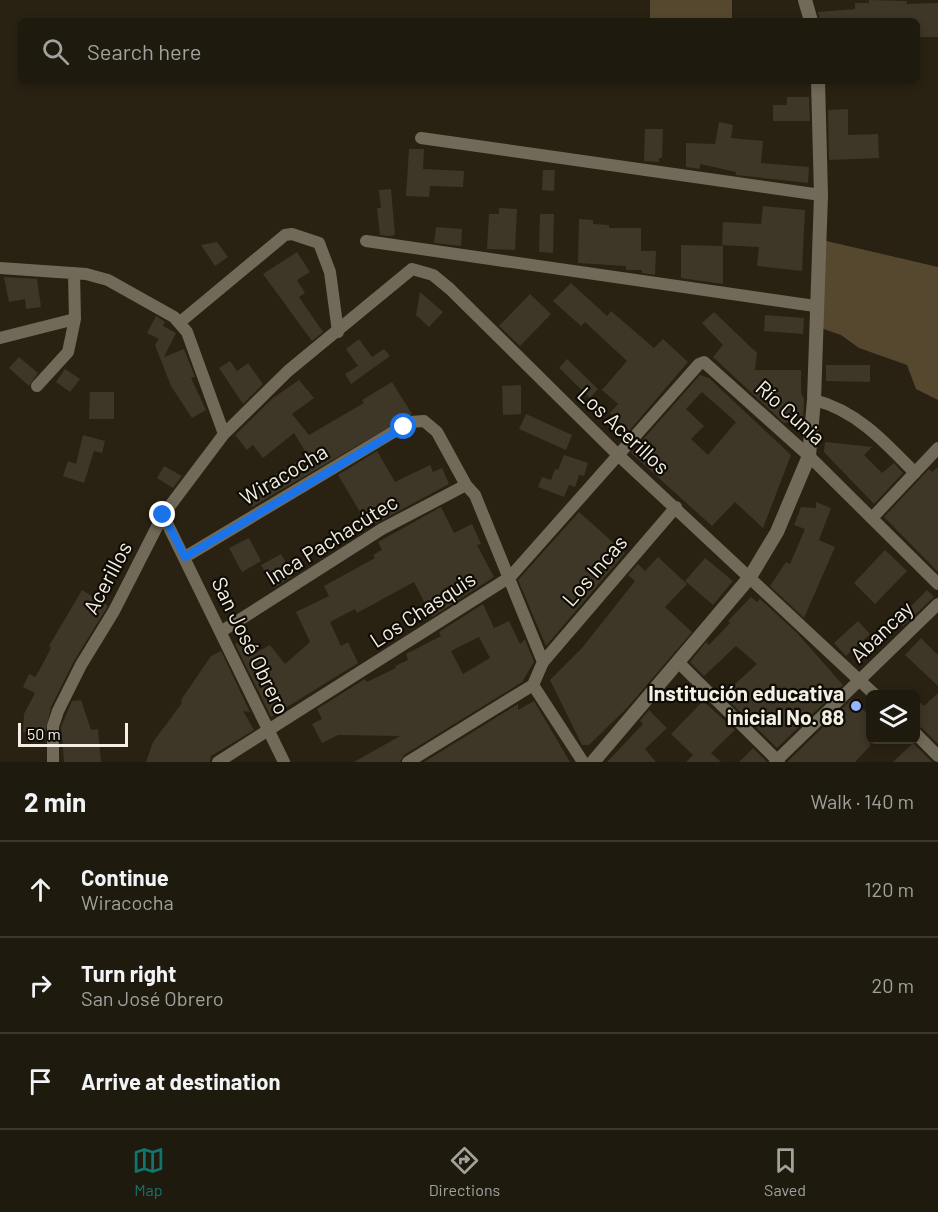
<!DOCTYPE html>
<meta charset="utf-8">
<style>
body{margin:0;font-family:Barlow,sans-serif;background:#272317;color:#f1f3f6}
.controls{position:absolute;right:18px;bottom:18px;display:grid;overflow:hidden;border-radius:9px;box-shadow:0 3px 9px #0003}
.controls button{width:54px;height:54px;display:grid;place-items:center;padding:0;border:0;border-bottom:2px solid #3c382e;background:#1f1a0e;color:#f1f3f6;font:30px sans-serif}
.scale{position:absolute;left:18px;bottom:15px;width:110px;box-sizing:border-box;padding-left:6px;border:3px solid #f4efe5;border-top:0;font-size:16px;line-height:21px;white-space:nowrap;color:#f4efe5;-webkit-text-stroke:4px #0f0c06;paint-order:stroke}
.stop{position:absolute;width:18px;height:18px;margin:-14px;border:4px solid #1a73e8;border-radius:50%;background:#fff}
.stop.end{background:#1a73e8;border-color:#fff;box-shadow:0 2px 6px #0008}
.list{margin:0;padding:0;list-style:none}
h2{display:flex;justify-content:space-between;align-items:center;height:78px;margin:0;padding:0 24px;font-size:26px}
h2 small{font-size:20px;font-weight:400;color:#a1a19e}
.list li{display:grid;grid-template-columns:39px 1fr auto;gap:18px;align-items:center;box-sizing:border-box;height:96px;padding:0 24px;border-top:2px solid #3c382e}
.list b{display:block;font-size:22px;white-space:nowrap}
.list p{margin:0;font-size:20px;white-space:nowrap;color:#a1a19e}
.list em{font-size:20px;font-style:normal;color:#a1a19e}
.icon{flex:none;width:33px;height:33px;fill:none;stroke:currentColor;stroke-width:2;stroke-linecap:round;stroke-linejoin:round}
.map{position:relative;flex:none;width:938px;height:762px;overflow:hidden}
.search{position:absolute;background:#1f1a0e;box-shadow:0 3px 9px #0003;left:18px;right:18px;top:18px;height:66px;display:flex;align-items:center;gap:15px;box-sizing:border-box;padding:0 21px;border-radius:9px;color:#a1a19e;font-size:22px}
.sheet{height:366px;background:#1f1a0e}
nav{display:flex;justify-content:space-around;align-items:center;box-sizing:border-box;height:84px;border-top:2px solid #3c382e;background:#1f1a0e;font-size:16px;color:#a1a19e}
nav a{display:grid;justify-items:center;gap:3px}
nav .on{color:#0f766e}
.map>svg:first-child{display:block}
.green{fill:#55482e}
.building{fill:#3e3626;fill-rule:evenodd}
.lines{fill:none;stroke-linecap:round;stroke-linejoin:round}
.minor{stroke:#726a58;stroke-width:12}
.tertiary{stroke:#726a58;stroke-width:14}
.route{stroke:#1a73e8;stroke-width:8}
.poi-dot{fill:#95b6fd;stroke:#0f0c06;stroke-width:2}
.labels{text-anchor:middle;stroke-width:4.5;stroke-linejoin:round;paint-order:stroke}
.street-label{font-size:21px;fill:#f4efe5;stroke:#0f0c06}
.poi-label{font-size:21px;font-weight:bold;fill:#f4efe5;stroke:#0f0c06;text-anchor:end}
</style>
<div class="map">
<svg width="938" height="762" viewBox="0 0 938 762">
<rect width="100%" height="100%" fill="#292213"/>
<path class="green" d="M650,0H732V21H650Z
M818,239L938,267V400L916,389L907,365L859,348L841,335L815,326Z"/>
<path class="building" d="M869,0L907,1V4L938,3V37H917V21H820L818,12L855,9V3H869Z
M787,97H809L810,121H773V105H787Z
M848,109V135L878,134L879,158L829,160L828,110Z
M719,122L733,125L731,138L763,141L761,163L809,167L808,183L736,175V172L700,164V169L686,167V143L715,144Z
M645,129H663L662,158H659V162L644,161Z
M409,149H424L423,169L464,171L463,187L430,186L429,197L406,196Z
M543,170H555L554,191L542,190Z
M391,189L395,235L389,236L380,235L377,208H381L379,190Z
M763,206L805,210L802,271L757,266L759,247L722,245L723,222L761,224Z
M499,208L517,209L515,250L487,249L489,214H499Z
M540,214H554L553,253L539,252Z
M579,219L593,220V224L609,225V228H641V251H656L655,275L642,273V270H626V266L578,263Z
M436,227L462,229L461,246L434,243Z
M217,242L228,257L215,266L201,245Z
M681,245L723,246V284L681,278Z
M297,252L310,272L297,280L305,293L299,297L323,332L312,341L263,274Z
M4,277L37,279L41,307L26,309L25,299L9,302Z
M571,283L607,316L611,311L654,348L663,339L688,362L629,431L610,413L618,404L602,390L627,361L585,322L581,326L553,301Z
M420,292L443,312L429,327L416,315Z
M530,294L551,314L520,346L499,326Z
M714,312L757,353L755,370H801V393L804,399L803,422L784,423L713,357L723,345L702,323Z
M765,315L804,318L803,334L764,331Z
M156,316L165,322L163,326L176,333L164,357L184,349L195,377L191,378L206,410L192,418L171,386L155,345L159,339L147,333Z
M359,339L372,357L384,349L390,356L351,384L345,374L358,366L346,349Z
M19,357L38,373L29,386L9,368Z
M567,359L598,389L590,398L559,368Z
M230,361L237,371L248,363L263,384L243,404L219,368Z
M826,365H870V382L826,381Z
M65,369L80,379L70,392L56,382Z
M700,375L709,378L791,455L763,528L735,502L712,526L631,453ZM702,392L736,422L708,455L691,439L704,426L686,409Z
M299,380L314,398L292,414L309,435L364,403L362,400L392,382L412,414L252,507L244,492L308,456L294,433L263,458L253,445L247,450L235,435L273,398Z
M521,385V414L503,415L502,386Z
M90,392H114V419H89Z
M526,414L572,435L566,450L519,429Z
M83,435L105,441L102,453L94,451L84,483L63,476L68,461L76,464Z
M825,442L872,447L864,455L882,473L894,463L903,473L874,504L824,452Z
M377,451L395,482L430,465L433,472L442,468L449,484L369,527L338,475Z
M564,455L588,463L584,476L579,475L575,487L569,485L564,497L538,487L542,477L551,480L555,469L558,470Z
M164,466L182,476L173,488L157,478Z
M938,467V572L884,517L929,469L932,472Z
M816,502L831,508L819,540L835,547L804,618L770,586L786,562L790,564L805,529L794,525L801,507L816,508Z
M441,507L454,533L472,524L481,544L477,545L494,577L432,617L414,582L357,613L355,609L330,622L341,646L348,642L358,663L271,717L235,644L247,638L255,653L270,645L285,664L310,642L296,612L329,596L324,586L375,558L373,555L382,550L378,542Z
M579,512L625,553L546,646L518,580Z
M249,538L261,561L242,572L229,548Z
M885,550L907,571L875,604L854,583Z
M281,554L293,576L274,588L261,565Z
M658,557L687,584L665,607L692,632L627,708L589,745H582L550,680L582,648L635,581L628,575L638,564L645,571Z
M705,558L733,581L713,605L685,581Z
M82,590L108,606L74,661L51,707L45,734L23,732L24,714L35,693L23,687L29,674L35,677L39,671L51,648L49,646Z
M927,590L934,597L903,626L897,620Z
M751,597L757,602L760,599L797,633L843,685L777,748L723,695L757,664L736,646L704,676L690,662L706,642L709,645L730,623L728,621Z
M483,604L494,628L509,621L520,644L525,639L534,662L522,682L404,755L400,762H354L400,736L338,735L322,743L312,724L322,719L317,709L365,679L367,682L396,668L395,666L408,660L406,654L441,636L439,632ZM479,637L490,658L463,674L451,651Z
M858,621L870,634L846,656L834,643Z
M921,638L938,655V686L905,655Z
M221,651L250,712L243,711L254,730L211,756L210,762H146L153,742L182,703L181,700L211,656Z
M938,693V744L922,728L915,726V697L924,706Z
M852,699L870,716V746L855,762H787Z
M81,700L91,730L98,729L101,762H64L61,727L72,701Z
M534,701L570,762H424L518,704V710Z
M703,701L735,730L711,753L721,762H686L693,755L671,734Z
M649,710L667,728L645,749L656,762H607L643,724L640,721Z
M913,743L932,762H893Z
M753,748L767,762H739Z"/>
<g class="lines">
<path class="minor" d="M421,138L821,195
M366,241L815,306
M0,268L86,274L108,280L174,317L187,332L224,434
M179,323L285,235L292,234L319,243L330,272L338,332
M0,338L75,319
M37,386L68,352L75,319L74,273
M814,400C856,410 886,443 915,473
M163,515L284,762
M872,518L938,448
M185,557L410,422L424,421L437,432L466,485L475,495L543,662L533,685L583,762
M222,631L382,529L466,485
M543,662L676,507
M679,663L779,762
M916,734L938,756
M53,762V726L58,711L81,665L114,611L163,515L224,434L288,371L412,269L433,275L450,289L617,454L874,694
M218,762L510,577L699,364L704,362L809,456L938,584
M408,762L533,685
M775,762L938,604"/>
<path class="tertiary" d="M805,0L811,21
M593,762L750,577L777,532L809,456L814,400L821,195L818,81"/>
</g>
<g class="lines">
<path class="route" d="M163,515L185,557L404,427"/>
</g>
<circle class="poi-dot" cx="856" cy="706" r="6"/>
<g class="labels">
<g class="street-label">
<text transform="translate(790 413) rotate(42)" y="7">Río Cunia</text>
<text transform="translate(623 431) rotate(43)" y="7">Los Acerillos</text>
<text transform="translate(284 475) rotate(-31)" y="7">Wiracocha</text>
<text transform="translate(332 540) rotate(-32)" y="7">Inca Pachacútec</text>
<text transform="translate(595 571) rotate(-49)" y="7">Los Incas</text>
<text transform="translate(108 578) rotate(-62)" y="7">Acerillos</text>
<text transform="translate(423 610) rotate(-33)" y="7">Los Chasquis</text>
<text transform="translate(882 632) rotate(-44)" y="7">Abancay</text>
<text transform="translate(250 646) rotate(64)" y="7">San José Obrero</text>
</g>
<g class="poi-label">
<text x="844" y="701">Institución educativa<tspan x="844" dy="24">inicial No. 88</tspan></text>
</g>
</g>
</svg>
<div class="controls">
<button><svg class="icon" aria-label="layers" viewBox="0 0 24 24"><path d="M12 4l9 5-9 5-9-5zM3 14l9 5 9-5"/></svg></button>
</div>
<div class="scale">50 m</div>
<div class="stop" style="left:404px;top:427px"></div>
<div class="stop end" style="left:163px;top:515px"></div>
<div class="search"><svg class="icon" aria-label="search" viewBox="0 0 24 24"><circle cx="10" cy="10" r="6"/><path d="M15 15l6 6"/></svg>Search here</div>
</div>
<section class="sheet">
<h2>2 min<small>Walk · 140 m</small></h2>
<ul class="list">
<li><svg class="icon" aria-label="ahead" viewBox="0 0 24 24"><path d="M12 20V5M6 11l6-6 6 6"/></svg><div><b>Continue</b><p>Wiracocha</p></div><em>120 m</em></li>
<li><svg class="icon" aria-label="right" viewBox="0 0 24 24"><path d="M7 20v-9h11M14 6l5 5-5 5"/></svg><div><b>Turn right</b><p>San José Obrero</p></div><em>20 m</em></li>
<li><svg class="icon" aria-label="arrive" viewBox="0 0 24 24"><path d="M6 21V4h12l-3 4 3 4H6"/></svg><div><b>Arrive at destination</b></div></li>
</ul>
</section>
<nav>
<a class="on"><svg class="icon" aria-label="map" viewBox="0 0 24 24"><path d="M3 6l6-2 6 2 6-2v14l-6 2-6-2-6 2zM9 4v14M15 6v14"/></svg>Map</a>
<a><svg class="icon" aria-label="directions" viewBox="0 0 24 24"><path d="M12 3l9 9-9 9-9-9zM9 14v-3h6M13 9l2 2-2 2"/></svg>Directions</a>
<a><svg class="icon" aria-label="saved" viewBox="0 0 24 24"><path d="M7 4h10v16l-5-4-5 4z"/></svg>Saved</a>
</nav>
